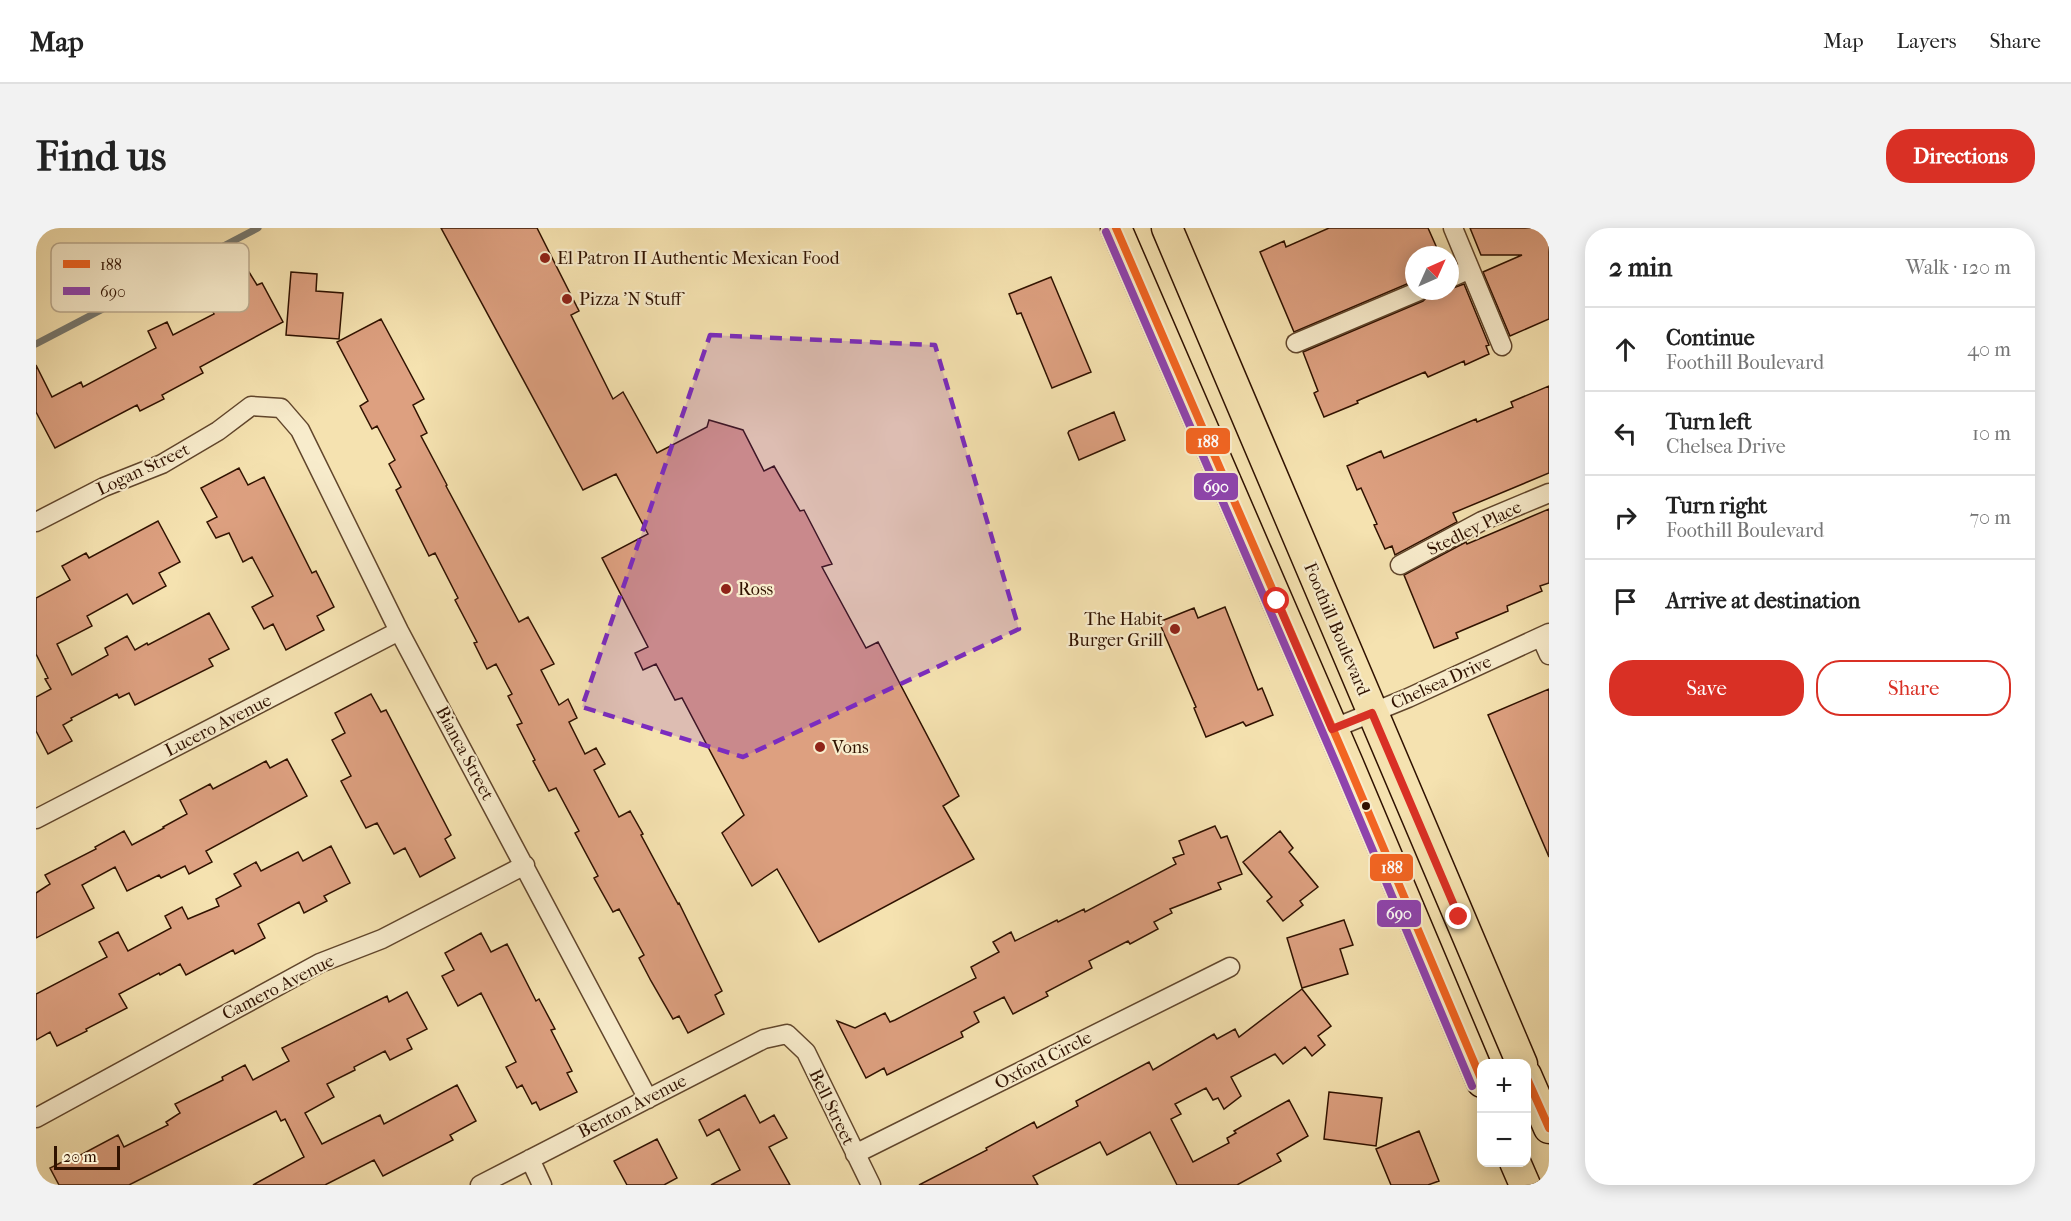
<!DOCTYPE html>
<meta charset="utf-8">
<style>
body{margin:0;font-family:"IM FELL French Canon",serif;background:#f2f2f2;color:#222}
.controls{position:absolute;right:18px;bottom:18px;display:grid;overflow:hidden;border-radius:12px;box-shadow:0 3px 15px #0003}
.controls button{width:54px;height:54px;display:grid;place-items:center;padding:0;border:0;border-bottom:2px solid #e0e0e0;background:#fff;color:#222;font:30px sans-serif}
.compass{position:absolute;left:1369px;top:18px;width:54px;height:54px;border-radius:50%;background:#fff;box-shadow:0 3px 15px #0003;rotate:45deg}
.scale{position:absolute;left:18px;bottom:15px;width:66px;box-sizing:border-box;padding-left:6px;border:3px solid #301200;border-top:0;font-size:16px;line-height:21px;white-space:nowrap;color:#301200;-webkit-text-stroke:4px #f8eccc;paint-order:stroke}
.stop{position:absolute;width:18px;height:18px;margin:-14px;border:4px solid #d93025;border-radius:50%;background:#fff}
.stop.end{background:#d93025;border-color:#fff;box-shadow:0 2px 6px #0008}
.list{margin:0;padding:0;list-style:none}
h2{display:flex;justify-content:space-between;align-items:center;height:78px;margin:0;padding:0 24px;font-size:26px}
h2 small{font-size:20px;font-weight:400;color:#767676}
.list li{display:grid;grid-template-columns:39px 1fr auto;gap:18px;align-items:center;box-sizing:border-box;height:84px;padding:0 24px;border-top:2px solid #e0e0e0}
.list b{display:block;font-size:22px;white-space:nowrap}
.list p{margin:0;font-size:20px;white-space:nowrap;color:#767676}
.list em{font-size:20px;font-style:normal;color:#767676}
.actions{display:flex;gap:12px;padding:18px 24px}
.actions a{flex:1;padding:14px 0;border:2px solid #d93025;border-radius:24px;text-align:center;font-size:21px;color:#d93025}
.actions .main{background:#d93025;color:#fff}
.icon{flex:none;width:33px;height:33px;fill:none;stroke:currentColor;stroke-width:2;stroke-linecap:round;stroke-linejoin:round}
.map{position:relative;flex:none;width:1513px;height:957px;overflow:hidden;border-radius:24px}
header{display:flex;align-items:center;gap:36px;box-sizing:border-box;height:84px;padding:0 30px;background:#fff;border-bottom:2px solid #e0e0e0}
header strong{font-size:28px}
nav{display:flex;gap:33px;margin-inline-start:auto;font-size:21px}
.intro{display:flex;align-items:center;justify-content:space-between;box-sizing:border-box;height:144px;padding:0 36px}
h1{margin:0;font-size:42px}
.button{padding:15px 27px;border-radius:24px;background:#d93025;color:#fff;font-size:21px;font-weight:700}
main{display:flex;gap:36px;padding:0 36px}
aside{flex:1;background:#fff;border-radius:24px;box-shadow:0 3px 15px #0003}
.map>svg:first-child{display:block}
.lines{fill:none;stroke-linecap:round;stroke-linejoin:round}
.stream{stroke:#75776e;stroke-width:7}
.building{fill:#dda080;stroke:#301200;stroke-width:1.5}
.minor-casing{stroke:#61462c;stroke-width:21}
.primary-casing{stroke:#301200;stroke-width:33}
.minor{stroke:#f8eccc;stroke-width:18}
.primary{stroke:#f5e2b0;stroke-width:30}
.bus-1-casing{stroke:#f8eccc;stroke-width:12}
.bus-2-casing{stroke:#f8eccc;stroke-width:12}
.bus-1{stroke:#f26522;stroke-width:8}
.bus-2{stroke:#8e44ad;stroke-width:8}
.route{stroke:#d93025;stroke-width:8}
.marked{fill:#7b2cbf;fill-opacity:0.2;stroke:#7b2cbf;stroke-width:4.5;stroke-dasharray:12 8;stroke-linejoin:round}
.poi-dot{fill:#8f2418;stroke:#f8eccc;stroke-width:2}
.bus-dot{fill:#301200;stroke:#f8eccc;stroke-width:2}
.labels{text-anchor:middle;stroke-width:4.5;stroke-linejoin:round;paint-order:stroke}
.poi-label{font-size:18px;fill:#301200;stroke:#f8eccc;text-anchor:start}
.street-label{font-size:18px;fill:#301200;stroke:#f8eccc}
.key{fill:#f8eccc;stroke:#bcab8f;stroke-width:1.5}
.key-label{font-size:16px;fill:#301200}
.line-badge{stroke:#f8eccc;stroke-width:2}
.badge-label{font-size:16px;text-anchor:middle;font-weight:bold;fill:#fff}
</style>
<header>
<strong>Map</strong>
<nav><a>Map</a><a>Layers</a><a>Share</a></nav>
</header>
<div class="intro"><h1>Find us</h1><a class="button">Directions</a></div>
<main>
<div class="map">
<svg width="1513" height="957" viewBox="0 0 1513 957">
<rect width="100%" height="100%" fill="#f5e2b0"/>
<filter id="stains"><feTurbulence type="fractalNoise" baseFrequency=".00333" numOctaves="4"/><feColorMatrix values="0 0 0 0 .2 0 0 0 0 .09 0 0 0 0 .02 0 0 0 .5 -.17"/></filter>
<radialGradient id="worn" r=".72"><stop offset=".6" stop-color="#630" stop-opacity="0"/><stop offset="1" stop-color="#630" stop-opacity=".3"/></radialGradient>
<g class="lines">
<path class="stream" d="M0,116L222,0"/>
</g>
<path class="building" d="M405,0H501L543,83L535,87L577,171L587,164L621,225L671,199L673,192L707,202L728,243L738,238L764,283L768,282L796,336L786,339L830,420L842,414L923,568L907,578L938,631L783,714L741,641L716,658L686,605L708,587L646,470L639,472L620,436L607,442L599,425L612,419L566,330L612,306L580,246L547,262Z
M1293,0H1392L1404,27H1378V53L1258,104L1224,24L1248,13L1250,19Z
M1434,0H1513V91L1474,108L1447,44L1486,27H1445Z
M213,44L221,57L226,55L247,94L164,139L167,145L126,167L128,171L104,183L101,177L19,220L0,184V137L16,169L45,154L47,159L120,120L112,103L131,94L137,107L178,86L175,80L180,75L174,65Z
M255,44L281,46L280,63L307,65L303,111L250,107Z
M1015,49L1055,144L1016,160L985,85L981,86L973,66Z
M1428,56L1453,117L1450,118L1453,126L1429,137L1428,133L1392,149L1389,144L1321,173L1322,175L1288,189L1278,165L1282,163L1267,124L1387,73L1393,67L1402,63H1414V61Z
M345,91L388,171L377,177L391,205L385,208L411,257L410,258L483,394L492,389L518,436L505,442L523,477L532,471L541,490L533,494L549,526L560,520L569,536L558,542L583,589L594,583L607,606L605,607L642,676L643,675L686,763L679,767L688,786L652,805L643,788L637,791L615,753L603,730L608,727L583,681L577,684L558,650L562,648L539,605L543,603L520,560L513,563L497,533L499,532L481,497L486,495L472,468L476,466L460,436L451,441L438,415L441,414L419,372L422,370L399,325L393,328L360,262L365,259L353,236L359,232L341,198L336,201L324,178L332,173L301,114Z
M1513,158V245L1417,285L1421,294L1359,327L1356,318L1349,321L1338,297L1341,296L1325,260L1321,262L1311,238L1345,223L1348,230L1440,191L1441,194L1477,179L1475,174Z
M1078,184L1089,212L1043,232L1032,205L1033,203Z
M203,240L212,257L228,249L276,345L280,343L298,379L281,388L288,402L250,422L237,396L228,401L216,379L237,368L216,329L207,334L193,305L180,310L171,294L181,289L165,260Z
M1513,281V355L1504,358L1506,363L1471,378L1472,383L1420,405L1422,410L1398,420L1368,347L1430,314L1431,316Z
M122,293L144,334L123,345L130,358L97,376L91,366L51,388L56,398L21,416L36,447L72,427L69,420L91,408L99,422L111,415L112,417L173,385L193,421L173,431L177,438L99,477L93,465L83,470L81,466L35,490L36,492L27,497L36,513L12,526L0,503V469L15,461L9,451L12,450L0,426V370L34,352L26,338L50,325L53,330Z
M1189,379L1222,462L1226,460L1237,487L1210,498L1207,494L1170,509L1158,480L1160,479L1123,394L1158,380L1162,390Z
M1513,461V629L1452,487Z
M335,466L345,484L350,482L415,607L409,611L419,630L384,649L369,620L358,626L341,595L330,600L305,553L315,548L296,512L309,505L299,485Z
M251,531L271,568L170,623L176,634L153,646L149,638L125,650L123,647L91,663L79,639L46,657L58,680L0,710V665L14,656L9,647L60,621L59,619L88,603L96,617L128,600L127,599L151,586L144,572L174,556L177,561L230,533L234,540Z
M1179,598L1185,610L1191,608L1206,646L1182,655L1185,661L1134,681L1136,685L1118,694L1122,701L1094,716L1092,713L1053,733L1056,740L1010,764L1012,768L977,786L968,769L938,784L943,794L925,804L927,809L851,847L848,840L830,850L801,793L819,800L849,785L854,794L859,792L940,750L935,739L963,724L957,714L975,704L979,713L1021,692L1022,694L1048,681L1049,684L1140,636L1137,630L1148,626L1143,613Z
M1244,603L1257,620L1253,624L1282,659L1264,673L1267,677L1247,693L1231,673L1236,669L1207,634Z
M295,618L314,655L288,668L291,673L268,685L263,674L222,696L229,710L199,726L197,722L150,747L144,736L124,747L123,745L83,766L91,780L50,801L51,803L21,818L14,804L0,812V766L71,729L63,714L82,704L92,723L135,700L129,688L146,679L152,691L183,678L180,671L205,658L198,646L220,634L225,643L262,624L267,633Z
M1308,692L1317,717L1304,721L1312,746L1266,760L1251,710Z
M445,705L455,724L471,716L500,773L503,771L519,801L515,802L536,843L531,845L541,864L504,882L500,874L496,876L486,857L481,860L470,839L480,834L445,765L422,778L406,748L418,742L409,725Z
M1266,761L1295,798L1282,808L1289,817L1276,828L1269,819L1247,836L1239,826L1195,849L1205,868L1188,881L1182,870L1177,872L1170,860L1139,876L1145,886L1135,891L1157,934L1193,915L1191,910L1200,905L1198,903L1253,872L1272,908L1241,926L1245,933L1201,957H1141L1114,904L1071,927L1064,914L997,948L1002,957H883L951,922L950,920L998,894L1001,900L1042,878L1040,873L1113,834L1117,842L1178,806L1181,811L1199,801L1203,809Z
M371,764L391,801L371,811L376,821L354,832L349,823L318,839L319,842L291,856L298,869L269,885L286,916L344,887L348,896L421,857L440,893L414,907L417,912L347,948L338,932L289,957H217L268,929L249,891L245,893L240,883L93,957H23L14,940L38,928L39,930L82,907L88,919L132,897L130,894L144,885L139,876L187,852L186,849L209,837L217,852L253,833L246,820L351,768L353,774Z
M1293,864L1346,870L1340,918L1288,911Z
M709,867L724,895L738,887L751,910L733,919L754,957H675L704,942L683,901L671,908L663,892Z
M1383,903L1403,953L1392,957H1355L1340,921Z
M621,911L641,950L628,957H591L578,933Z"/>
<g class="lines">
<g class="minor-casing">
<path id="minor" d="M1417,0L1466,118
M1414,50L1434,41
M1260,115L1383,63
M0,294L68,259L126,236L182,203L215,178L245,180L264,202L363,403L612,871
M1364,337L1446,293L1513,265
M1505,409L1513,427
M1296,501L1372,470L1513,405
M0,591L363,403
M0,890L284,735L346,711L489,637
M819,926L1194,739
M494,931L506,957
M444,957L728,811L751,806L770,824L835,957"/>
</g>
<g class="primary-casing">
<path id="primary" d="M1080,0L1312,536L1446,854
M1131,0L1486,836
M1490,847L1513,900
M1479,934L1489,957"/>
</g>
<use href="#minor" class="minor"/>
<use href="#primary" class="primary"/>
<g class="bus-1-casing">
<path id="bus-1" d="M1080,0L1312,536L1446,853
M1490,848L1513,900"/>
</g>
<g class="bus-2-casing">
<path id="bus-2" d="M1070,4L1302,540L1436,858"/>
</g>
<use href="#bus-1" class="bus-1"/>
<use href="#bus-2" class="bus-2"/>
</g>
<g class="lines">
<path class="route" d="M1241,373L1296,501L1336,485L1423,689"/>
</g>
<path class="marked" d="M674,107L899,117L983,401L707,529L546,479Z"/>
<g class="poi-dot">
<circle cx="509" cy="30" r="6"/>
<circle cx="531" cy="71" r="6"/>
<circle cx="690" cy="361" r="6"/>
<circle cx="1139" cy="401" r="6"/>
<circle cx="784" cy="519" r="6"/>
</g>
<circle class="bus-dot" cx="1330" cy="578" r="5"/>
<g class="labels">
<g class="poi-label">
<text x="521" y="36">El Patron II Authentic Mexican Food</text>
<text x="543" y="77">Pizza 'N Stuff</text>
<text x="702" y="367">Ross</text>
<text x="1127" y="397" text-anchor="end">The Habit<tspan x="1127" dy="21">Burger Grill</tspan></text>
<text x="796" y="525">Vons</text>
</g>
<g class="street-label">
<text transform="translate(107 241) rotate(-25)" y="6">Logan Street</text>
<text transform="translate(1438 300) rotate(-26)" y="6">Stedley Place</text>
<text transform="translate(1301 401) rotate(67)" y="6">Foothill Boulevard</text>
<text transform="translate(1405 454) rotate(-24)" y="6">Chelsea Drive</text>
<text transform="translate(182 497) rotate(-27)" y="6">Lucero Avenue</text>
<text transform="translate(429 525) rotate(62)" y="6">Bianca Street</text>
<text transform="translate(242 759) rotate(-27)" y="6">Camero Avenue</text>
<text transform="translate(1007 832) rotate(-27)" y="6">Oxford Circle</text>
<text transform="translate(596 878) rotate(-27)" y="6">Benton Avenue</text>
<text transform="translate(796 879) rotate(64)" y="6">Bell Street</text>
</g>
</g>
<rect x="15" y="15" width="198" height="69" rx="9" class="key"/>
<rect x="27" y="32" width="27" height="8" fill="#f26522"/>
<rect x="27" y="59" width="27" height="8" fill="#8e44ad"/>
<g class="key-label">
<text x="64" y="42">188</text>
<text x="64" y="69">690</text>
</g>
<g class="line-badge">
<rect x="1149" y="199" width="46" height="28" rx="6" fill="#f26522"/>
<rect x="1157" y="244" width="46" height="29" rx="6" fill="#8e44ad"/>
<rect x="1333" y="625" width="45" height="29" rx="6" fill="#f26522"/>
<rect x="1340" y="671" width="46" height="29" rx="6" fill="#8e44ad"/>
</g>
<g class="badge-label">
<text x="1172" y="219">188</text>
<text x="1180" y="264">690</text>
<text x="1356" y="645">188</text>
<text x="1363" y="691">690</text>
</g>
<rect width="100%" height="100%" filter="url(#stains)"/>
<rect width="100%" height="100%" fill="url(#worn)"/>
</svg>
<div class="controls">
<button>+</button>
<button>−</button>
</div>
<svg class="compass" viewBox="-18 -18 36 36"><path d="M0-13l5 13h-10z" fill="#e53935"/><path d="M0 13l5-13h-10z" fill="#767676"/></svg>
<div class="scale">20 m</div>
<div class="stop" style="left:1241px;top:373px"></div>
<div class="stop end" style="left:1423px;top:689px"></div>
</div>
<aside>
<h2>2 min<small>Walk · 120 m</small></h2>
<ul class="list">
<li><svg class="icon" aria-label="ahead" viewBox="0 0 24 24"><path d="M12 20V5M6 11l6-6 6 6"/></svg><div><b>Continue</b><p>Foothill Boulevard</p></div><em>40 m</em></li>
<li><svg class="icon" aria-label="left" viewBox="0 0 24 24"><path d="M17 20v-9H6M10 6l-5 5 5 5"/></svg><div><b>Turn left</b><p>Chelsea Drive</p></div><em>10 m</em></li>
<li><svg class="icon" aria-label="right" viewBox="0 0 24 24"><path d="M7 20v-9h11M14 6l5 5-5 5"/></svg><div><b>Turn right</b><p>Foothill Boulevard</p></div><em>70 m</em></li>
<li><svg class="icon" aria-label="arrive" viewBox="0 0 24 24"><path d="M6 21V4h12l-3 4 3 4H6"/></svg><div><b>Arrive at destination</b></div></li>
</ul>
<div class="actions"><a class="main">Save</a><a>Share</a></div>
</aside>
</main>
